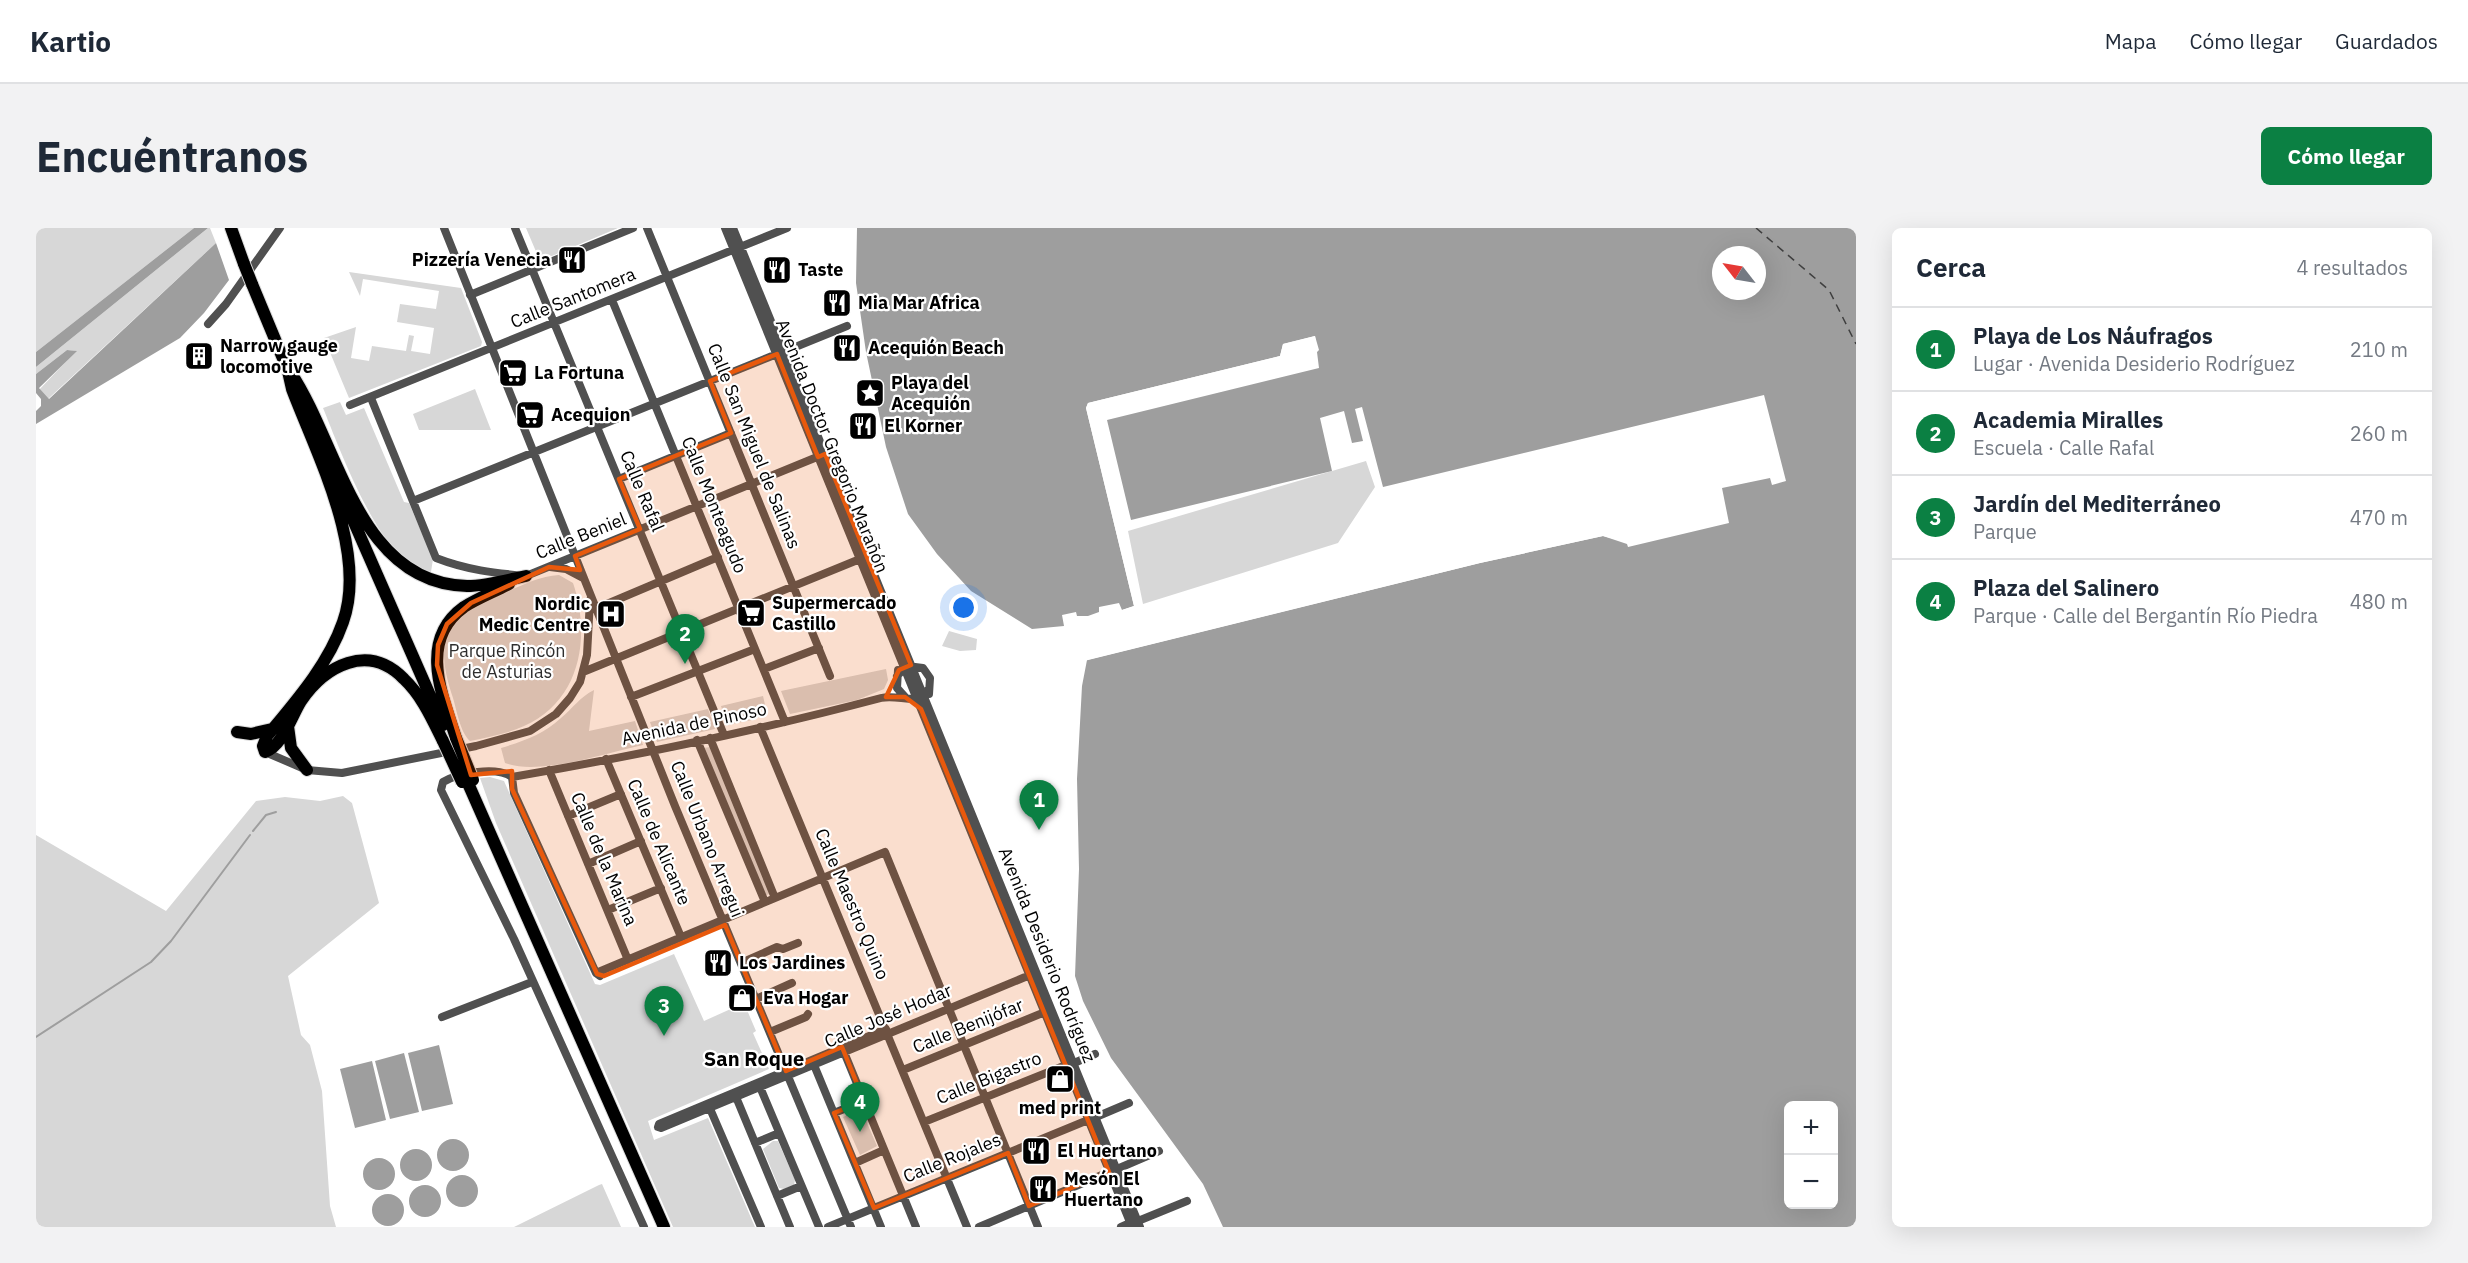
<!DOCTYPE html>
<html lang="es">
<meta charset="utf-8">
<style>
body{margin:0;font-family:"IBM Plex Sans",sans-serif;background:#f2f2f3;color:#1f2937}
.controls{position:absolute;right:18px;bottom:18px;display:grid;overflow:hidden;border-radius:9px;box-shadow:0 6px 24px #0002}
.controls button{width:54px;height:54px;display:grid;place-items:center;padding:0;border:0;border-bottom:2px solid #e0e1e3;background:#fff;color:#1f2937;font:30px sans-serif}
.compass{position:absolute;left:1676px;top:18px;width:54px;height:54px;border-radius:50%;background:#fff;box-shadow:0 6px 24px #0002;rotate:301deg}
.you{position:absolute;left:928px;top:380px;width:21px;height:21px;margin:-15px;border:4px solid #fff;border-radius:50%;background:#1a73e8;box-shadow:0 0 0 9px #1a73e833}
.badge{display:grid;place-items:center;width:39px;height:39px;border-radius:50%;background:#0b8043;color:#fff;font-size:20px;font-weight:700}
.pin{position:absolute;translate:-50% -50px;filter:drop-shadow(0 2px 3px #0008)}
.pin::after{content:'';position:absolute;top:32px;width:21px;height:18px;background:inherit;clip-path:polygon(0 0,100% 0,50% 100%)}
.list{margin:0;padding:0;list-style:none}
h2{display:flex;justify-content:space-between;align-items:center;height:78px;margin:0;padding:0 24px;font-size:26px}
h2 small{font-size:20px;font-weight:400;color:#747a83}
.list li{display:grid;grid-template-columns:39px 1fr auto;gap:18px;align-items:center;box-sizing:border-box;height:84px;padding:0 24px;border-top:2px solid #e0e1e3}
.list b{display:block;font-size:22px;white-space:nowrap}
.list p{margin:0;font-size:20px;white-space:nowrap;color:#747a83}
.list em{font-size:20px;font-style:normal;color:#747a83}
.map{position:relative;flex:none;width:1820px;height:999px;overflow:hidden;border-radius:9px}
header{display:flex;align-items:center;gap:36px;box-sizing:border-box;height:84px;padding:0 30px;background:#fff;border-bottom:2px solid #e0e1e3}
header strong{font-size:28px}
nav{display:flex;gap:33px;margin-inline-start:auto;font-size:21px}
.intro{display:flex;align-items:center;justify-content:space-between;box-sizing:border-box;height:144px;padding:0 36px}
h1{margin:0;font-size:42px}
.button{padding:15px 27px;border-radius:9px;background:#0b8043;color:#fff;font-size:21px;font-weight:700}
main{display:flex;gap:36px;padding:0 36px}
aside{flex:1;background:#fff;border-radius:9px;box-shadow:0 6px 24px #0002}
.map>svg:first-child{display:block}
.green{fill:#d7d7d7}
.water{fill:#9e9e9e;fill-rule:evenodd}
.pier{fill:#fff}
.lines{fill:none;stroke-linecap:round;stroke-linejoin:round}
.stream{stroke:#9e9e9e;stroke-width:2}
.ferry{stroke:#3f3f3f;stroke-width:1.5;stroke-dasharray:8 6;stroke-linecap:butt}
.highway-casing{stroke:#dbdbdb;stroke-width:14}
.minor{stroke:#505050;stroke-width:8}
.highway{stroke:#000;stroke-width:12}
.highway-bridge-casing{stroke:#dbdbdb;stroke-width:14;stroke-linecap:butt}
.highway-bridge{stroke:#000;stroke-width:12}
.marked{fill:#e8590c;fill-opacity:0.2;stroke:#e8590c;stroke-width:4.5;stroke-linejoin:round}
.labels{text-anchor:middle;stroke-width:4.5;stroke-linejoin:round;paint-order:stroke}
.poi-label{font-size:18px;font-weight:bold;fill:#000;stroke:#fff;text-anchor:start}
.street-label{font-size:18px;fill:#000;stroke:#fff}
.park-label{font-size:18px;fill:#2e2e2e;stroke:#fff}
.neighbourhood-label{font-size:20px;font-weight:bold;fill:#000;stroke:#fff}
</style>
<header>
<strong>Kartio</strong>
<nav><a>Mapa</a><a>Cómo llegar</a><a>Guardados</a></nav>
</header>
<div class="intro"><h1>Encuéntranos</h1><a class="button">Cómo llegar</a></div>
<main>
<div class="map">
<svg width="1820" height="999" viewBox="0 0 1820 999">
<rect width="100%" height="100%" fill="#fff"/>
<path class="green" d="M0,0H158L0,124Z
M172,0H174L180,15L12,171L2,163L40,123L31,122L0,146V139Z
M490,0H582L504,33Z
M313,44L425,60L446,114L445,118L313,170L288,110L320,99L315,130L333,133L336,118L370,123L373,107L378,108L375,123L394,126L398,100L361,94L364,76L400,81L403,63L327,51L324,68Z
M439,161L455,202H383L377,186Z
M304,174L310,187L328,180L368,274L373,275L397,331L395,344C348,346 302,216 287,180Z
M1330,233L1339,259L1302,315L1107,376L1092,303Z
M523,347L537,355C555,408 545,473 488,498C471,506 452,509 434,513C424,504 421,483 417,470C396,407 411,389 470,364C487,357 504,348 523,347Z
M913,403L941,411L940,422L924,423L906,418Z
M850,441L852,452L848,461L821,472L754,486L745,463Z
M558,462L553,503L599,493L607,517C569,525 504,548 469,535L465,520C488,513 508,506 525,490C537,480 544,469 558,462Z
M727,468L730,481L715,485L716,492L691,497L685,478Z
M672,481L679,501L621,514L614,494Z
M675,519L736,665L728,668L667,520Z
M454,549L468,553L559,756L564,757L638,726L668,793L708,775L720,803L717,805L733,841L612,893L618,912L672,890L719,999H637L460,595L444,550Z
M307,568L316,575L343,675L252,748L265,807L274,817L286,863L294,978L300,999H0V607L130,683L220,573L249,569L284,573Z
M825,881L841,918L824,927L807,889Z
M737,913H742L759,952L758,957L748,961L743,960L727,921Z
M566,956L585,999H478L563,957Z"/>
<path class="water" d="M158,0H172L0,139V124Z
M821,0H1820V999H1187L1167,956L1075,830L1047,773L1039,748L1043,641L1041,551L1046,458L1051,432L1444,335L1567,308L1591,316L1592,319L1693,295L1686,260L1734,250L1736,257L1750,253L1728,167L1347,259L1326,179L1319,181L1327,213L1316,215L1308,183L1284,190L1296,243L1095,292L1071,192L1283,140L1279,108L1247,116L1244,128L1052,175L1050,180L1098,378L1086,382L1083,375L1063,379V384L1052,388H1041L1040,384L1026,387L1028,398L996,401L935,363L901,326L872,286L850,219L830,124L820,55ZM1685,27H1721V63H1685ZM1752,878H1798V976H1752Z
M180,15L193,52L168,85L144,110L0,196V183L5,178V171L0,165V146L31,122L41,123L3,160L13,171Z
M403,817L417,876L386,883L372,825Z
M368,825L383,884L354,891L339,833Z
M336,833L350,892L319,900L304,841Z
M401 927a16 16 0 1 1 32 0a16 16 0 1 1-32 0Z
M364 937a16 16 0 1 1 32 0a16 16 0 1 1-32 0Z
M327 946a16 16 0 1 1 32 0a16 16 0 1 1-32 0Z
M410 963a16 16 0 1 1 32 0a16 16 0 1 1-32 0Z
M373 973a16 16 0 1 1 32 0a16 16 0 1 1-32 0Z
M336 982a16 16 0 1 1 32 0a16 16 0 1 1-32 0Z"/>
<path class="pier" d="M1279,108L1283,122L1280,125L1277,112L1251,118L1246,130L1054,178L1101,378L1087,385L1086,382L1098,378L1050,180L1052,175L1244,128L1247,116Z
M1566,305L1594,315L1567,308L1444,335L1048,433L1050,429L1066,425L1443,332Z"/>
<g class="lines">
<path class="stream" d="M217,603L230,587L240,584
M0,809L115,734L135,713L214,607"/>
<path class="ferry" d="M1720,0L1793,62L1820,116"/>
<g class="highway-casing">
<path id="highway" d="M195,0L208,36
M216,56L253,145
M251,139L256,161C281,227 332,324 307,394C292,437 260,473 231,508L227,518L229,524C247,517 255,489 265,473C289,438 332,414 368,451C386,468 396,491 407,513
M255,145C303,217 322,356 431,358C451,358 471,352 490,348
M292,235L407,497
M252,498L255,520L271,542
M201,504L215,506L236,501
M420,510C406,467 382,412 428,379C442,370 458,364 473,356
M431,553L628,999"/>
</g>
<path class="minor" d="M408,0L639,578L815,999
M479,0L688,507
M611,0L794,448
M689,0L1096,999
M697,0L1104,999
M434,67L597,0
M576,72L749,494
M172,96L190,76L244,0
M747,124L811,98
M335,170L400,330C431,342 458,345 490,348L786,227
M314,177L751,0
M583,251L695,205
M377,273L741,126
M514,339L530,341L547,350
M559,381L682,329
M728,441L783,420
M862,442L861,460L870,470
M547,444L824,331
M861,448L871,438L887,440L894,450L893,466
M595,469L719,421
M724,499L931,999
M674,510L739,670
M661,512L729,674
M229,524L271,542L306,545L440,518L494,503L520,486L534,470L544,454L551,427L554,372
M570,531L645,709
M513,542L592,732
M476,549C461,538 422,545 407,554L405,562L478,711L608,999
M476,549L478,565L560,745L564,748
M476,549C599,528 724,502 845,470C857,467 869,472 881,471L893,461
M532,588L585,566
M552,636L605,613
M572,682L625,660
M705,735L741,719L747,721L762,715
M560,745L849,624L1002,999
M720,771L756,755
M406,789L496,754
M850,801L623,896L622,899L625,900L994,747
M734,804L770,789L772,786
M808,824L880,999
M1038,835L1059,826
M778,837L845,999
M867,842L1009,784
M724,859L783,999
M700,869L754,999
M672,876L725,999
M798,885L828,873
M1060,889L1093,875
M888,894L1030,837
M719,915L743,905
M819,935L848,922
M1081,941L1123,923
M741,968L765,958
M1102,993L1151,973
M792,999L1052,892
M943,999L1073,944
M1085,999L1094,995"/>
<use href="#highway" class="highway"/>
<g class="highway-bridge-casing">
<path id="highway-bridge" d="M208,36L216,56
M420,510L437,552
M407,513L426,554"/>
</g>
<use href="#highway-bridge" class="highway-bridge"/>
</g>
<path class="marked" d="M741,126L782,229L789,226L875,437L863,442L850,469H869L885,481L1073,944L993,978L972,925L838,980L798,885L828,873L806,819L750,843L689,697L568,748L561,746L476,561V543L435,547L401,437L402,417L411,396L435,375L513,339L544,342L539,328L604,301L583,251L695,205L674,153Z"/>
<defs>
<g id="restaurant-square" transform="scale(1.5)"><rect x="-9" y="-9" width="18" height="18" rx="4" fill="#000" stroke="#fff"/><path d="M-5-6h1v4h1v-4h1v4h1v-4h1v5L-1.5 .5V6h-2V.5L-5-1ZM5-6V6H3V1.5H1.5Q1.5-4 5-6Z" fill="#fff"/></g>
<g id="building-square" transform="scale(1.5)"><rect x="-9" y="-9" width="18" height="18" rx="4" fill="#000" stroke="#fff"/><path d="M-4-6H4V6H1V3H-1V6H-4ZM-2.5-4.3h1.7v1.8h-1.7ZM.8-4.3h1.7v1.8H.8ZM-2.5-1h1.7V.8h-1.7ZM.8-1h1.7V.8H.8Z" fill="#fff"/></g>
<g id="supermarket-square" transform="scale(1.5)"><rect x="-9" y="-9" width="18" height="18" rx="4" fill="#000" stroke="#fff"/><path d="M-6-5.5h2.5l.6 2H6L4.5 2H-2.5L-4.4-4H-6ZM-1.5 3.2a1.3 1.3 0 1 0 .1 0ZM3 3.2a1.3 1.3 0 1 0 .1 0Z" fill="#fff"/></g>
<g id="sight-square" transform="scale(1.5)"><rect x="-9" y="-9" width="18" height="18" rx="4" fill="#000" stroke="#fff"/><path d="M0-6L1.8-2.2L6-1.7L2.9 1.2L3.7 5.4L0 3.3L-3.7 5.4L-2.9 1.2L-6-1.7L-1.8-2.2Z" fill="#fff"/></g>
<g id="hospital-square" transform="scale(1.5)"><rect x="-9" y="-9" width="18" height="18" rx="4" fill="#000" stroke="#fff"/><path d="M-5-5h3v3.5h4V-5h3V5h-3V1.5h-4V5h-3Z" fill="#fff"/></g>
<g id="shop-square" transform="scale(1.5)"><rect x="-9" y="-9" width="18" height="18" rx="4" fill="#000" stroke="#fff"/><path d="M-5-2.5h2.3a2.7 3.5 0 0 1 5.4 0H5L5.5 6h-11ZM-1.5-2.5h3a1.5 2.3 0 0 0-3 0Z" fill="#fff"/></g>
</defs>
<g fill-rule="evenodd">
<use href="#restaurant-square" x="536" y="32"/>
<use href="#restaurant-square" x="741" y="42"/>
<use href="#restaurant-square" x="801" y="75"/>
<use href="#restaurant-square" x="811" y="120"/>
<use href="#building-square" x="163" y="128"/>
<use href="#supermarket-square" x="477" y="145"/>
<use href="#sight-square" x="834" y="165"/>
<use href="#supermarket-square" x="494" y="187"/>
<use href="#restaurant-square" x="827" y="198"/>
<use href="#supermarket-square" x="715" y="385"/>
<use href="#hospital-square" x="575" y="386"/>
<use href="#restaurant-square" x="682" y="735"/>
<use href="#shop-square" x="706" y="770"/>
<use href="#shop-square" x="1024" y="851"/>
<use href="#restaurant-square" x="1000" y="923"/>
<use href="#restaurant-square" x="1007" y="961"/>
</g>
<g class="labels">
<g class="poi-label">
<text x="515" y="38" text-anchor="end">Pizzería Venecia</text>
<text x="762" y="48">Taste</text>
<text x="822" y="81">Mia Mar Africa</text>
<text x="184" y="124">Narrow gauge<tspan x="184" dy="21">locomotive</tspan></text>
<text x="832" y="126">Acequión Beach</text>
<text x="498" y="151">La Fortuna</text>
<text x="855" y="161">Playa del<tspan x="855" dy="21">Acequión</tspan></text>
<text x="515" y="193">Acequion</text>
<text x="848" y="204">El Korner</text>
<text x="736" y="381">Supermercado<tspan x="736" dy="21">Castillo</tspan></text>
<text x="554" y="382" text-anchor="end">Nordic<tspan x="554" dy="21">Medic Centre</tspan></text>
<text x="703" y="741">Los Jardines</text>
<text x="727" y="776">Eva Hogar</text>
<text x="1024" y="886" text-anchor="middle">med print</text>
<text x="1021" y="929">El Huertano</text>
<text x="1028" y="957">Mesón El<tspan x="1028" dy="21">Huertano</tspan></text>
</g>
<g class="street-label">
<text transform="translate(537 70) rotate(-22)" y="6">Calle Santomera</text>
<text transform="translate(718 218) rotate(68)" y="6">Calle San Miguel de Salinas</text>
<text transform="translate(796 218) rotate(68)" y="6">Avenida Doctor Gregorio Marañón</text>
<text transform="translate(606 263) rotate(67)" y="6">Calle Rafal</text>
<text transform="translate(678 277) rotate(68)" y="6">Calle Monteagudo</text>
<text transform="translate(545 308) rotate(-22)" y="6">Calle Beniel</text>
<text transform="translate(658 496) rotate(-12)" y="6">Avenida de Pinoso</text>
<text transform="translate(671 611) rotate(68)" y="6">Calle Urbano Arregui</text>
<text transform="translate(623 614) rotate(67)" y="6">Calle de Alicante</text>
<text transform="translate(568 631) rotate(67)" y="6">Calle de la Marina</text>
<text transform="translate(816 676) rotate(67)" y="6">Calle Maestro Quino</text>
<text transform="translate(1011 727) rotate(68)" y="6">Avenida Desiderio Rodríguez</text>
<text transform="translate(852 788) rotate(-23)" y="6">Calle José Hodar</text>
<text transform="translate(932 798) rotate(-22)" y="6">Calle Benijófar</text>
<text transform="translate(953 850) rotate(-22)" y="6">Calle Bigastro</text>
<text transform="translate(916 930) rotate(-22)" y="6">Calle Rojales</text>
</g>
<g class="park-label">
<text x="471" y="429">Parque Rincón<tspan x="471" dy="21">de Asturias</tspan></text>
</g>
<g class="neighbourhood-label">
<text x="718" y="838">San Roque</text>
</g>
</g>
</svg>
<div class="controls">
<button>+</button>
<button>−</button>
</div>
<svg class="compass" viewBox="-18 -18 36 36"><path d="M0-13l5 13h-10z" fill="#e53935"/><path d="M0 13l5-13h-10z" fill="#747a83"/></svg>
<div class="you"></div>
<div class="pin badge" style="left:1003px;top:602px">1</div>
<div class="pin badge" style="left:649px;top:436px">2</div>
<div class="pin badge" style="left:628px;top:808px">3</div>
<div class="pin badge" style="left:824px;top:904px">4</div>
</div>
<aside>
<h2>Cerca<small>4 resultados</small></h2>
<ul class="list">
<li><span class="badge">1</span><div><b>Playa de Los Náufragos</b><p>Lugar · Avenida Desiderio Rodríguez</p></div><em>210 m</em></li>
<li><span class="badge">2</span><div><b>Academia Miralles</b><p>Escuela · Calle Rafal</p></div><em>260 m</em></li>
<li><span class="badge">3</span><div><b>Jardín del Mediterráneo</b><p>Parque</p></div><em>470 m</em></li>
<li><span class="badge">4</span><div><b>Plaza del Salinero</b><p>Parque · Calle del Bergantín Río Piedra</p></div><em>480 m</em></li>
</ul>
</aside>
</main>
